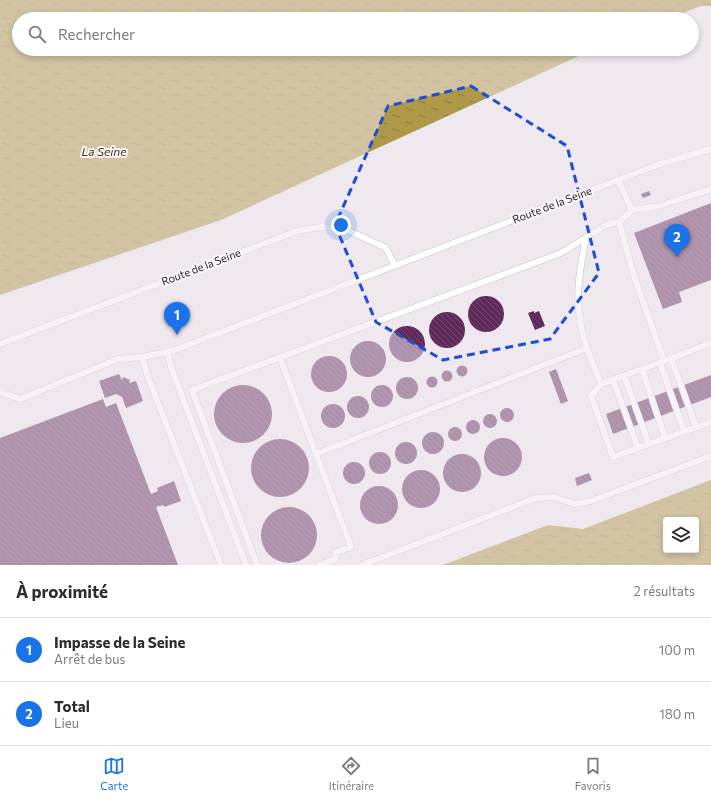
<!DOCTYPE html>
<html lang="fr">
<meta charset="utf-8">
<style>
body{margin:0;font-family:Commissioner,sans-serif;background:#f2f2f3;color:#2b2b33}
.controls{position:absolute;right:12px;bottom:12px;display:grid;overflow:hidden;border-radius:4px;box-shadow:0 2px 6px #0003}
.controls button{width:36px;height:36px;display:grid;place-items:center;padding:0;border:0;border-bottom:1px solid #e1e1e2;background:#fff;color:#2b2b33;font:20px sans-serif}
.you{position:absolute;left:341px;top:225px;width:14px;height:14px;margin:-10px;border:3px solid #fff;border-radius:50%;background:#1a73e8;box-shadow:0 0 0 6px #1a73e833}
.badge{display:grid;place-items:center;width:26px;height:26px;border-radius:50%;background:#1a73e8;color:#fff;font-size:13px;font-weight:700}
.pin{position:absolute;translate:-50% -33px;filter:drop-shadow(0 1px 2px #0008)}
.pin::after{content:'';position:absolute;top:21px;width:14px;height:12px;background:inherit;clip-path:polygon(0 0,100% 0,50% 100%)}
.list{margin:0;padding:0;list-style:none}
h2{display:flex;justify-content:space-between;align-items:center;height:52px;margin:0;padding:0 16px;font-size:17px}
h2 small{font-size:13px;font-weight:400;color:#7c7c81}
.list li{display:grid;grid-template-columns:26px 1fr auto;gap:12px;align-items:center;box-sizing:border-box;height:64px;padding:0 16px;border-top:1px solid #e1e1e2}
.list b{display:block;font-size:15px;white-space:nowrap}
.list p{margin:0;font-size:13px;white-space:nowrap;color:#7c7c81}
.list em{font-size:13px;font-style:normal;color:#7c7c81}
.icon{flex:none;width:22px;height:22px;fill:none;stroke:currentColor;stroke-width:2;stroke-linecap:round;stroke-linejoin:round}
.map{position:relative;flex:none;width:711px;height:565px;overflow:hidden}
.search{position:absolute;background:#fff;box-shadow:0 2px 6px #0003;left:12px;right:12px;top:12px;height:44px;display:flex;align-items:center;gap:10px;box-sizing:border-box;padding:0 14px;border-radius:22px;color:#7c7c81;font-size:15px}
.sheet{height:180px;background:#fff}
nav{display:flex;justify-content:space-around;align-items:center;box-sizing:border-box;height:56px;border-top:1px solid #e1e1e2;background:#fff;font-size:11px;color:#7c7c81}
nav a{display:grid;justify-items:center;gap:2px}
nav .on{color:#1a73e8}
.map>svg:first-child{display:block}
.water{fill:url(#water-ripples);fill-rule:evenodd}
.building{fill:url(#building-back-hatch)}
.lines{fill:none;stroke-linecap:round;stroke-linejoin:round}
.service-casing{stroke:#c8c0c7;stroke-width:7}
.service{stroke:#fff;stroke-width:6}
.marked{fill:none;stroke:#1d4ed8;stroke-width:3;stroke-dasharray:8 5;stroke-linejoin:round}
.labels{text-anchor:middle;stroke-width:4;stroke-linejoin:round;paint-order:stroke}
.street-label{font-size:11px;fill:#2b282b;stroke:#fdf5fb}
.water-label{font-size:12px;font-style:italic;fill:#3e3411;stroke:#fdf5fb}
</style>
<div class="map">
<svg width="711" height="565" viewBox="0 0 711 565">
<defs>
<pattern id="water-ripples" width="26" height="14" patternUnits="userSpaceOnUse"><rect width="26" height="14" fill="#af9848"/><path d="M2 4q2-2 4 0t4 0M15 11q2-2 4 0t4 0" fill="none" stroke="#8f7c3c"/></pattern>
<pattern id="building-back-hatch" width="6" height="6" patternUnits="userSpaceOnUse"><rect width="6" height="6" fill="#5f295a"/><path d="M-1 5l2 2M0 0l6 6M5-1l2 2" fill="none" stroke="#72476e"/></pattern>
</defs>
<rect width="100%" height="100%" fill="#efe8ee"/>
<path class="water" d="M0,0H711V6H701L668,19H19V49H594L221,220L0,295Z
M711,480V565H443L548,525L583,529ZM666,520H696V550H666Z"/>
<path class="building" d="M649,191L651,195L643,198L641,194Z
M711,203V280L679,292L682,302L663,309L634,233Z
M468 314a18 18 0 1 1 36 0a18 18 0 1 1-36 0Z
M534,311V313L539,311L545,326L535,330L528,313Z
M429 330a18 18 0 1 1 36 0a18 18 0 1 1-36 0Z
M389 344a18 18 0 1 1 36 0a18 18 0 1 1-36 0Z
M350 359a18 18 0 1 1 36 0a18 18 0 1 1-36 0Z
M311 374a18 18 0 1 1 36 0a18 18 0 1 1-36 0Z
M456.5 371a5.5 5.5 0 1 1 11 0a5.5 5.5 0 1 1-11 0Z
M556,369L568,401L561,404L549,372Z
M441.5 376a5.5 5.5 0 1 1 11 0a5.5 5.5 0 1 1-11 0Z
M119,374L122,380L123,377L130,380L129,383L136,381L143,401L126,408L122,397L116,394L105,398L99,381Z
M711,375V397L613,434L606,414Z
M426.5 382a5.5 5.5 0 1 1 11 0a5.5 5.5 0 1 1-11 0Z
M396 388a11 11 0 1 1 22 0a11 11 0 1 1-22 0Z
M371 396a11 11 0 1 1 22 0a11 11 0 1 1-22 0Z
M214 414a29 29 0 1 1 58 0a29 29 0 1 1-58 0Z
M347 407a11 11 0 1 1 22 0a11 11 0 1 1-22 0Z
M103,399L106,407L116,403L151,494L158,491L157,488L174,481L181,501L164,507L163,505L156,507L178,565H0V438Z
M321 416a12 12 0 1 1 24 0a12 12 0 1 1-24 0Z
M500 415a7 7 0 1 1 14 0a7 7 0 1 1-14 0Z
M483 421a7 7 0 1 1 14 0a7 7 0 1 1-14 0Z
M466 427a7 7 0 1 1 14 0a7 7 0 1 1-14 0Z
M448 434a7 7 0 1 1 14 0a7 7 0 1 1-14 0Z
M422 443a11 11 0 1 1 22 0a11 11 0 1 1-22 0Z
M484 457a19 19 0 1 1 38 0a19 19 0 1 1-38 0Z
M251 468a29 29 0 1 1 58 0a29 29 0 1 1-58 0Z
M395 453a11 11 0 1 1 22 0a11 11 0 1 1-22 0Z
M369 463a11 11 0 1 1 22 0a11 11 0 1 1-22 0Z
M443 473a19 19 0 1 1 38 0a19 19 0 1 1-38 0Z
M343 473a11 11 0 1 1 22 0a11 11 0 1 1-22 0Z
M402 489a19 19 0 1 1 38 0a19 19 0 1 1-38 0Z
M589,473L592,480L577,486L575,478Z
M360 505a19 19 0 1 1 38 0a19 19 0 1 1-38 0Z
M261 535a28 28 0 1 1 56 0a28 28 0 1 1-56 0Z"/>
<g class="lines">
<g class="service-casing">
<path id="service" d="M618,180L632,210L619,222L634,276L664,361L711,343
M632,210L659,206L711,189
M586,237C581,264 575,293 580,320C583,342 593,363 601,384L664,361
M0,344L297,231L321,227L345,229L386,248L395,266
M167,351L171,367L246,565
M142,357L148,377L221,565
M280,358L351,547L336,552L335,559L319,565
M671,358L696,427
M660,363L684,431
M642,369L665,438
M624,376L649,444
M613,380L638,448
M601,384L591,396L613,457L711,422
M0,392L20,399L118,359L142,357L172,351L657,165L711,149
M316,454L587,348
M257,565L192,390L561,253L606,225L619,222
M362,565L536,498L554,497L575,504L591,501L711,456"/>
</g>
<use href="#service" class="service"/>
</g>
<path d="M0 0H711V565H0ZM471,86L567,146L599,273L550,339L443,360L376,322L335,225L388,106Z" fill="#efe8ee" fill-opacity=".55" fill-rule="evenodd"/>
<path class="marked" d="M471,86L567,146L599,273L550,339L443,360L376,322L335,225L388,106Z"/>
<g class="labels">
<g class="street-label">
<text transform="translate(552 205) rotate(-21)" y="4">Route de la Seine</text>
<text transform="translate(201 267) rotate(-21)" y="4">Route de la Seine</text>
</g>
<g class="water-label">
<text x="104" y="156">La Seine</text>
</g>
</g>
</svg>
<div class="controls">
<button><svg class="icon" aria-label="layers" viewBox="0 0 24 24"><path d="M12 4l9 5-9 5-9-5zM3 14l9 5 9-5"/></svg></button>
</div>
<div class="you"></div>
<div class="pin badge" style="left:177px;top:335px">1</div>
<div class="pin badge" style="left:677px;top:257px">2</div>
<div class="search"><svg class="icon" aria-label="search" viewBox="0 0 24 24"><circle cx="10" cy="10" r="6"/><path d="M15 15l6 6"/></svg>Rechercher</div>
</div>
<section class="sheet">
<h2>À proximité<small>2 résultats</small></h2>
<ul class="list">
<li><span class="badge">1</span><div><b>Impasse de la Seine</b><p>Arrêt de bus</p></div><em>100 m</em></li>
<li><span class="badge">2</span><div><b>Total</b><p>Lieu</p></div><em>180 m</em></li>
</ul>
</section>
<nav>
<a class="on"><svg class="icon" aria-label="map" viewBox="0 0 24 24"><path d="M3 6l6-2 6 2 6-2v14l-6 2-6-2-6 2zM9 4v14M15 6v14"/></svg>Carte</a>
<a><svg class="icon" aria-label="directions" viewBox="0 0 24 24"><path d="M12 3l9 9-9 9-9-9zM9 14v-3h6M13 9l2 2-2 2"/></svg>Itinéraire</a>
<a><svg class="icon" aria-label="saved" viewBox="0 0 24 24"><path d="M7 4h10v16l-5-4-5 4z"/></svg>Favoris</a>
</nav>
